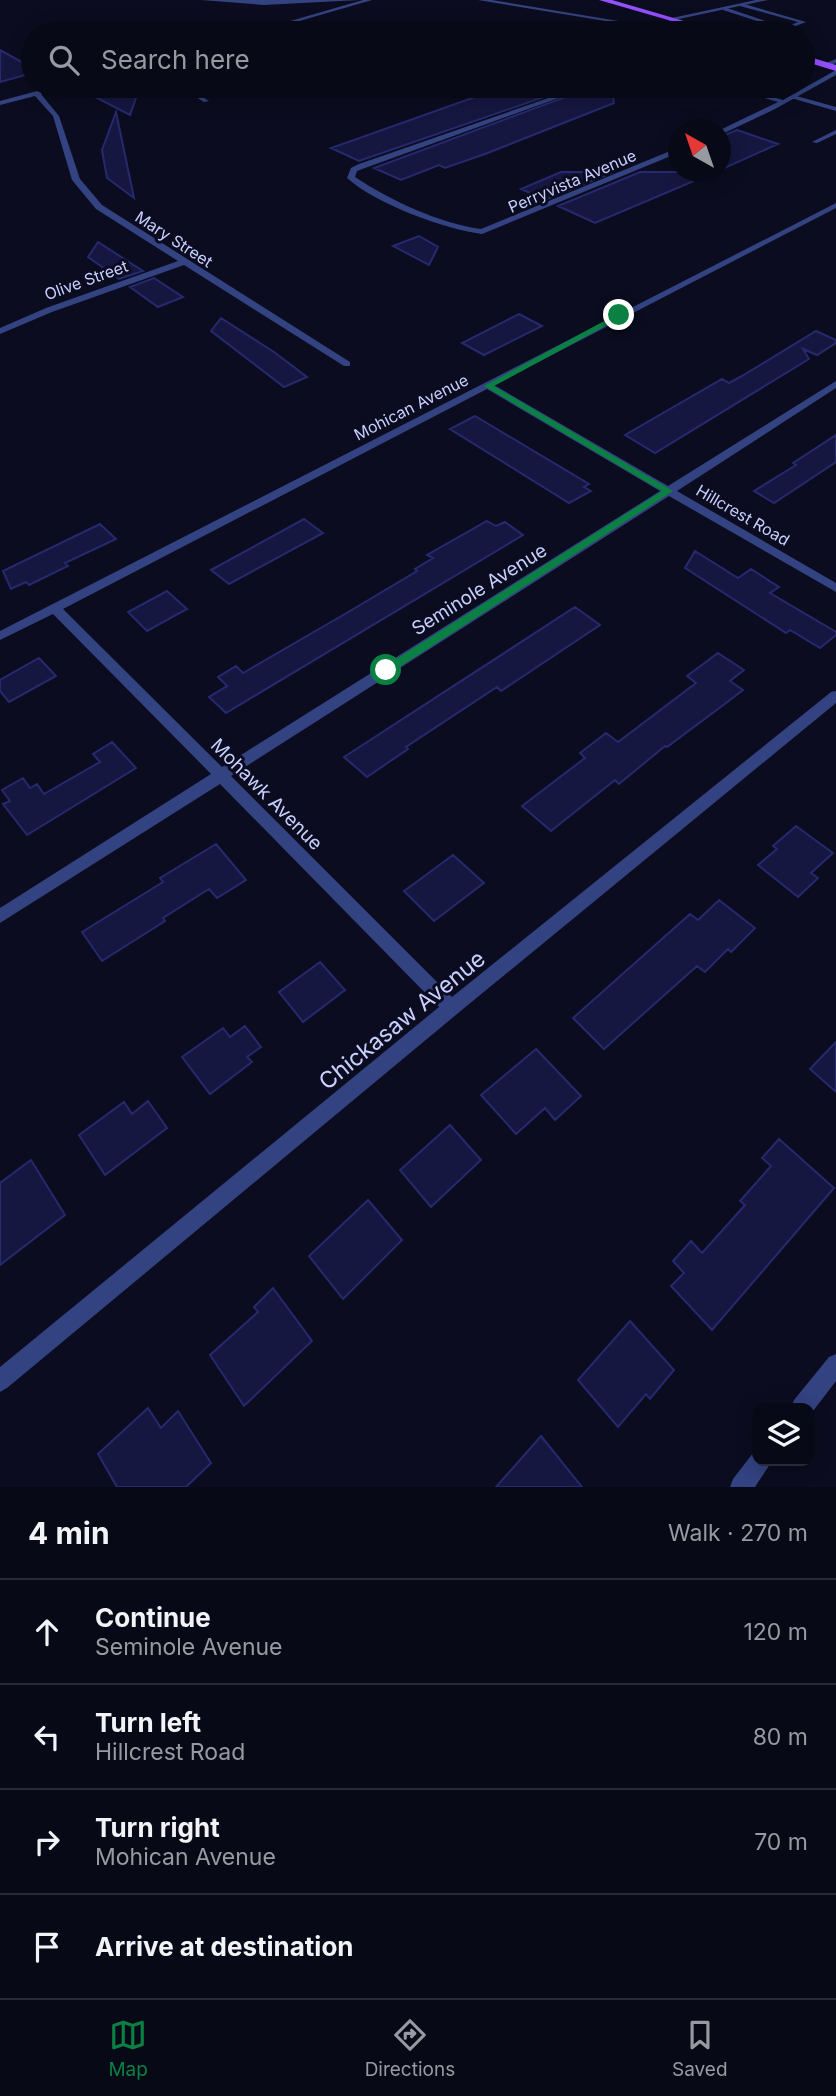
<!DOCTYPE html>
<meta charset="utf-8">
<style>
body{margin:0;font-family:Inter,sans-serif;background:#111220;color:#f1f3f6}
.controls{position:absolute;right:21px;bottom:21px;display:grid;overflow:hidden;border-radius:14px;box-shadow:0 4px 18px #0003}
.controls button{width:63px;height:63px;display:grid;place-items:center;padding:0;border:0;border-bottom:2px solid #292a36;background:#080917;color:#f1f3f6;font:35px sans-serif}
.compass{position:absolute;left:668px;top:119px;width:63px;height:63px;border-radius:50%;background:#080917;box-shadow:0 4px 18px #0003;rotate:320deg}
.stop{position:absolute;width:21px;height:21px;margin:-16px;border:5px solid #0b8043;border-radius:50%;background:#fff}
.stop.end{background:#0b8043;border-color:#fff;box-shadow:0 2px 7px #0008}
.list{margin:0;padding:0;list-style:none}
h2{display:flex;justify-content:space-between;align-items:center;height:91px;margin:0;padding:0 28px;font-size:30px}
h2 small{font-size:23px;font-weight:400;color:#989aa1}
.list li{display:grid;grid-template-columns:46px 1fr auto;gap:21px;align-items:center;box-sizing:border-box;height:105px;padding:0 28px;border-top:2px solid #292a36}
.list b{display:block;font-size:26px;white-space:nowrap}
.list p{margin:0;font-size:23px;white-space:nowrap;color:#989aa1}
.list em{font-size:23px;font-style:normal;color:#989aa1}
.icon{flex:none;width:38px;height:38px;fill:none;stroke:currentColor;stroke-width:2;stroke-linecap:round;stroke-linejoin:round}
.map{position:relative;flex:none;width:836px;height:1487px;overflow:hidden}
.search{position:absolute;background:#080917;box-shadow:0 4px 18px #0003;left:21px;right:21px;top:21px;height:77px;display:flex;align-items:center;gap:18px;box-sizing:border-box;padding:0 24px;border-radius:38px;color:#989aa1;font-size:26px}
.sheet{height:511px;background:#080917}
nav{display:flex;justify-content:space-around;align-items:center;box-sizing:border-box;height:98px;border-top:2px solid #292a36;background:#080917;font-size:19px;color:#989aa1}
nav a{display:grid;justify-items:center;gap:4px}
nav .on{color:#0b8043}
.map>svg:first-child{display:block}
.building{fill:#161740;stroke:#27296e;stroke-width:2}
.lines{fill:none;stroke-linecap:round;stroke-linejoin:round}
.service{fill:#334280;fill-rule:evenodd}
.minor{fill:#334280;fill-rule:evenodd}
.tertiary{fill:#334280;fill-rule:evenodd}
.primary{fill:#944fff;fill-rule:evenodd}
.route{fill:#0b8043}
.labels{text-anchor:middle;stroke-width:6;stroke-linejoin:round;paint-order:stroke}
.far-street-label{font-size:16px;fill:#c8cfff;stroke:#0b0c1f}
.street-label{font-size:19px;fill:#c8cfff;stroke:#0b0c1f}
.near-street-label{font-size:23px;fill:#c8cfff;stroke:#0b0c1f}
</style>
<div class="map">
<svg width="836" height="1487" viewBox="0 0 836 1487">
<rect width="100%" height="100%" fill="#0b0c1f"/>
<path class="building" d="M0,50L33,68V73L0,82Z
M74,86H120L137,95L130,115Z
M506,86H576L359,161L331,148Z
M595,86H611L614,103L485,154L445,168L439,165L401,180L374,168Z
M116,112L134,198L107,178L102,150Z
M737,130L778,144L720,170V137Z
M561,172H614L545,200L521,189Z
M640,172H715L595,223L558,206Z
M419,236L438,247L429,265L393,246Z
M98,242L143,271L119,279L88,257Z
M154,278L183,297L158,307L130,287Z
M519,314L542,326L484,355L462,343Z
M221,318L274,352L307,377L284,387L211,331Z
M816,331L836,340V343L817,355L803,349L809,359L655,453L625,435L722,379L729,383L742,376Z
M475,416L589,484L584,487L591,491L569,503L450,429Z
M836,435V462L774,503L754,491L796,465L793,463Z
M304,519L323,533L229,584L211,570Z
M487,521L496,526L505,522L523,535L226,713L209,697L227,686L218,677L236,666L243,673L350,611L417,571L415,569L433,558L427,555Z
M100,524L116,539L65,563L68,566L29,585L26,582L11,589L3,571Z
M695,551L738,578L751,569L779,587L770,593L836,632V635L820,648L790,630L786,633L685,568Z
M167,591L187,609L147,631L128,612Z
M575,607L600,625L501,691L497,687L406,747L408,749L367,777L344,757Z
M718,653L744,670L730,681L743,690L726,703L667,747L665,746L619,784L615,780L551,831L522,806L585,758L580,753L606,733L618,742L696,683L687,676Z
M39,658L56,676L9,702L0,691V680Z
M112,742L136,768L27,835L3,804L10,801L2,790L23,778L30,788L37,784L44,794L100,762L93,754Z
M796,826L833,853L811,873L818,878L798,897L758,865L777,849L773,846Z
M216,844L246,880L217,898L209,889L163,918L165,921L102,961L82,932L163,882L160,878Z
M453,855L484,883L434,921L404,891Z
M719,900L755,928L731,952L728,949L705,972L697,966L604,1049L573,1018L690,914L698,920Z
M320,962L345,990L303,1022L279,992Z
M245,1026L261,1047L247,1057L252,1062L210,1094L182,1057L223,1028L230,1037Z
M836,1042V1092L810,1069Z
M536,1049L581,1096L555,1120L545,1108L516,1134L481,1095Z
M148,1101L167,1128L105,1175L79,1135L124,1102L132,1114Z
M450,1125L481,1160L431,1207L400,1170Z
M779,1139L834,1188L712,1330L671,1286L684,1273L673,1261L691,1241L702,1253L745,1205L740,1201L771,1166L762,1158Z
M31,1160L65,1215L0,1265V1183Z
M368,1200L402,1240L343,1299L309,1256Z
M273,1288L312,1341L244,1406L210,1355L258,1312L254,1307Z
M630,1321L674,1370L650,1399L646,1394L618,1427L578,1380Z
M148,1408L161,1428L178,1411L211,1463L186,1487H117L98,1454Z
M541,1436L582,1487H496Z"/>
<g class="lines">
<path class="service" d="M740,4H744L806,22L777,33H771L798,22L740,6Z
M723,8H727L774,24L769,25L723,10Z
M836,59V63L824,67L821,65Z
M793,95L836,107V111L791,98Z
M836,130V134L817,143L812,142Z"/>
<path class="minor" d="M363,0H372L258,33H249Z
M756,0H768L670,21L667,19Z
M836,70V75L775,109L720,135V130L778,102L723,86H733L783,100Z
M56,86H66L41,94L59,116L80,179L102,205L350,362V366H344L184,265L52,312L0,334V328L46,308L178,261L96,209L72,180L53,116L35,96L0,105V101Z
M178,86H185L209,101L204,102Z
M583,86H592L365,168L357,171L355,177C392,201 438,223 481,229L675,149H678V153L482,234C444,229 376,204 347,178L351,168L359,164Z
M836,203V208L494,385L668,486L836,381V388L677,491L836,583V592L669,496L231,776L452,997L831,692L836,691V703L457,1014L7,1388L0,1392V1367L439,1007L220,784L0,923V908L211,774L53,614L0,640V631ZM487,389L660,491L222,767L63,609Z
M836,1354V1381L810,1415V1408H791L794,1400L829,1357Z
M757,1452V1461H772L755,1487H730L733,1479L753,1453Z"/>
<path class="tertiary" d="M201,0H360L264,5Z
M478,0H492L691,33H678Z"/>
<path class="primary" d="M599,0H612L725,33H713Z
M803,55L836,65V71L803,61Z"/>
</g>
<path class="route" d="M619,313L622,317L494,386L673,491L390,673H382V668L662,491L484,386Z"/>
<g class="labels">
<g class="far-street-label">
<text transform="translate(572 181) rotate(-23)" y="6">Perryvista Avenue</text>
<text transform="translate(174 239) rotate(33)" y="6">Mary Street</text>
<text transform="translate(86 280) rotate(-20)" y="6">Olive Street</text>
<text transform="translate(411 407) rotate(-27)" y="6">Mohican Avenue</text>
<text transform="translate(743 515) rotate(30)" y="6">Hillcrest Road</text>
</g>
<g class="street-label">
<text transform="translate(479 589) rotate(-32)" y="7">Seminole Avenue</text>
<text transform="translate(267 794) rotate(45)" y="7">Mohawk Avenue</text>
</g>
<g class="near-street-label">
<text transform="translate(402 1020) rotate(-39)" y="8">Chickasaw Avenue</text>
</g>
</g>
</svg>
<div class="controls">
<button><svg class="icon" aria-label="layers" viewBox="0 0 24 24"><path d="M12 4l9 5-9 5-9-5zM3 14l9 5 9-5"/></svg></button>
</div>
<svg class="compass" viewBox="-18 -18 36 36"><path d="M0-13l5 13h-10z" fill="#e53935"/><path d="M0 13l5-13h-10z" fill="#989aa1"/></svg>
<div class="stop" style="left:386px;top:670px"></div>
<div class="stop end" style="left:619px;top:315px"></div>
<div class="search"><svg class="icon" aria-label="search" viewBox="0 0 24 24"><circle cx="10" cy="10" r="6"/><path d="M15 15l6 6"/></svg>Search here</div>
</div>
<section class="sheet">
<h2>4 min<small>Walk · 270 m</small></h2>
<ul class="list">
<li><svg class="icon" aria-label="ahead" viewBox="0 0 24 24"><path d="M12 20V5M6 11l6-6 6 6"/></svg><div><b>Continue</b><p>Seminole Avenue</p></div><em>120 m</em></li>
<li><svg class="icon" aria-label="left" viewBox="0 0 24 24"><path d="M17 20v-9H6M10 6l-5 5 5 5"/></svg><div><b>Turn left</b><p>Hillcrest Road</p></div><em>80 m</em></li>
<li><svg class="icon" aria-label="right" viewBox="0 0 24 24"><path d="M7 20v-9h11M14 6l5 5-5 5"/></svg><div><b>Turn right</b><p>Mohican Avenue</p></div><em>70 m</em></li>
<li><svg class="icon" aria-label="arrive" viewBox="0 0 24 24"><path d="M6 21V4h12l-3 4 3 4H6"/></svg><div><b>Arrive at destination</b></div></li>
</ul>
</section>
<nav>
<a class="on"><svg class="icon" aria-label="map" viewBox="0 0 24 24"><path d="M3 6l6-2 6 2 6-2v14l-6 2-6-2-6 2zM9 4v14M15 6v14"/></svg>Map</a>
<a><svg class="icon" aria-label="directions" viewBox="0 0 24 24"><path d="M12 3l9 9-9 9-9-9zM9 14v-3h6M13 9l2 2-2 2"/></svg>Directions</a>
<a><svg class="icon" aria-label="saved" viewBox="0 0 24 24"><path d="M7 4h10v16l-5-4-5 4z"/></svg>Saved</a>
</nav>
